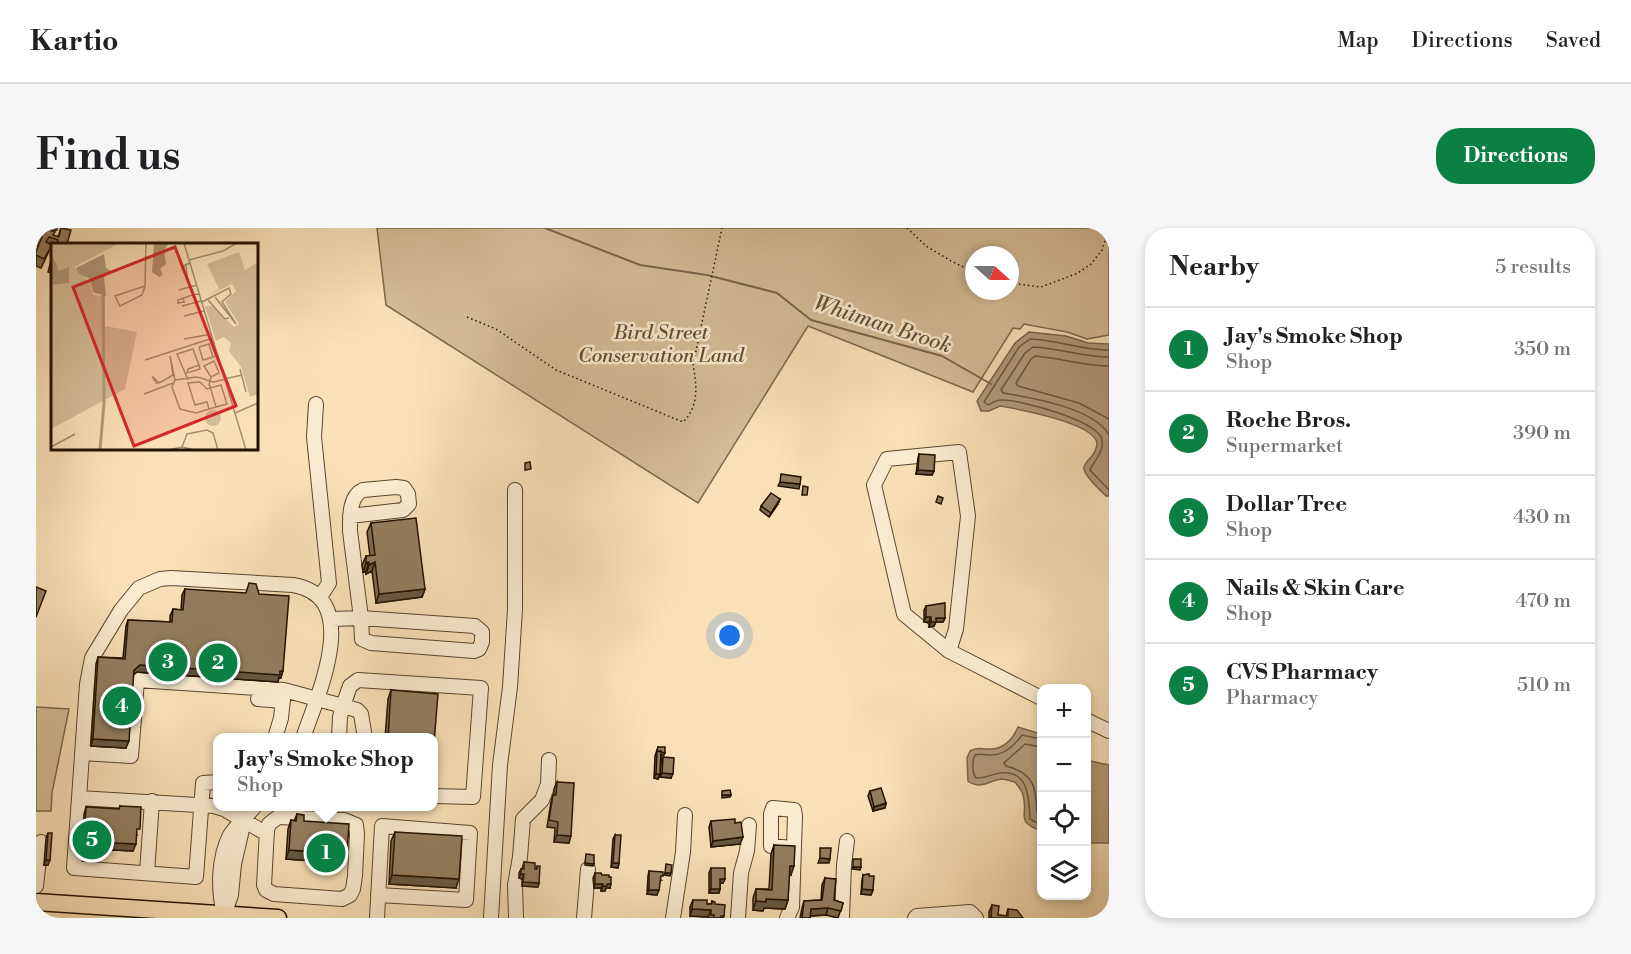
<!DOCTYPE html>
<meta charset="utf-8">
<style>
body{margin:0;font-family:"Libre Bodoni",serif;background:#f6f6f6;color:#202124}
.controls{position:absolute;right:18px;bottom:18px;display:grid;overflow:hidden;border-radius:12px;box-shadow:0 3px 9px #0003}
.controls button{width:54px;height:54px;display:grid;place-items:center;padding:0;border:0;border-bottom:2px solid #e0e0e0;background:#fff;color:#202124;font:30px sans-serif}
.compass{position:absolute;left:929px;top:18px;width:54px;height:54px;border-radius:50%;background:#fff;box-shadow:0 3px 9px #0003;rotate:111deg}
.you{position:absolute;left:694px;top:408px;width:21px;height:21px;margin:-15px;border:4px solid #fff;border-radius:50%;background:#1a73e8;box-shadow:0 0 0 9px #1a73e833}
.badge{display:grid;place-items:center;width:39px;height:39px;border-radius:50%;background:#0b8043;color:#fff;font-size:20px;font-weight:700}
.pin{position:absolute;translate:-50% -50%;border:3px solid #fff;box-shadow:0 2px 6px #0006}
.popup{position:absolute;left:177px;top:505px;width:225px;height:78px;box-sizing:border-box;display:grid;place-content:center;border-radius:12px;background:#fff;filter:drop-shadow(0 2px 4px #0005);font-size:20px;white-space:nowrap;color:#757577}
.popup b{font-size:22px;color:#202124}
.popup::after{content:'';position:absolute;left:50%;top:100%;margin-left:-12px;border:12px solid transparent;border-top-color:#fff}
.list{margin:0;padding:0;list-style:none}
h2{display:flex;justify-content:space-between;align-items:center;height:78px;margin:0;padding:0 24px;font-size:26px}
h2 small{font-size:20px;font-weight:400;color:#757577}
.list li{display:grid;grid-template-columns:39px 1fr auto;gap:18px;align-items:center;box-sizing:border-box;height:84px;padding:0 24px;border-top:2px solid #e0e0e0}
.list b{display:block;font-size:22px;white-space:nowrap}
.list p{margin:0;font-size:20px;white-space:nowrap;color:#757577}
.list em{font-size:20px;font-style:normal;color:#757577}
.icon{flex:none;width:33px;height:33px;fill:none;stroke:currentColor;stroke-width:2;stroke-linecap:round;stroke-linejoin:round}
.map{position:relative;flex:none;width:1073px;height:690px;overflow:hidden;border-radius:24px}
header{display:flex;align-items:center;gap:36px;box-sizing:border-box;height:84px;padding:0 30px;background:#fff;border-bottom:2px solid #e0e0e0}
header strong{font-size:28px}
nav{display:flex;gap:33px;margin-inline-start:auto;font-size:21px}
.intro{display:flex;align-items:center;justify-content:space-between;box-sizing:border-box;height:144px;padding:0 36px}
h1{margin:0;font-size:42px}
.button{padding:15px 27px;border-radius:24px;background:#0b8043;color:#fff;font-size:21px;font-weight:700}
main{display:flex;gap:36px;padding:0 36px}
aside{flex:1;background:#fff;border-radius:24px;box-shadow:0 3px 9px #0003}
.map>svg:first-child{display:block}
.green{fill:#d5bd97;stroke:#7c684c;stroke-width:1.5;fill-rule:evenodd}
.water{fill:#b19a78;stroke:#796448;stroke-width:1.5}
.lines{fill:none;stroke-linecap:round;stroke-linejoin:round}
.shore{stroke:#6a563c;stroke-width:1.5}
.stream{stroke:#796448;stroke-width:2}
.minor-casing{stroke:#59462e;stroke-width:16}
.major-casing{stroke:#241201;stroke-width:19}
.path{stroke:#241201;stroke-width:1.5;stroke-dasharray:1.5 3;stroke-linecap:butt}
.minor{stroke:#fbebd0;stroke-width:14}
.major{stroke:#f9e0b6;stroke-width:16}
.wall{fill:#7e6c52;stroke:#241201;stroke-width:1.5}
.shaded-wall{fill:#675842;stroke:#241201;stroke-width:1.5}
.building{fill:#937d5f;stroke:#241201;stroke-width:1.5}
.labels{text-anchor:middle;stroke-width:5;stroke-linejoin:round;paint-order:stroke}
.park-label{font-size:20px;font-style:italic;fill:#624e36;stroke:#fbebd0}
.water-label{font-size:21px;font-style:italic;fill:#634f37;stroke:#fbebd0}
.inset-river{fill:none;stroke:#b19a78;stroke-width:3}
.inset-road{fill:none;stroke:#a48e6e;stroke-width:1.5}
.view{fill:#d62828;fill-opacity:0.15;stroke:#d62828;stroke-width:3}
.inset-edge{fill:none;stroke:#241201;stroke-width:3}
</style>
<header>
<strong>Kartio</strong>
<nav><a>Map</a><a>Directions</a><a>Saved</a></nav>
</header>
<div class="intro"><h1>Find us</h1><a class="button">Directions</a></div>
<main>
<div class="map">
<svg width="1073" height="690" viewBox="0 0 1073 690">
<rect width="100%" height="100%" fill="#f9e0b6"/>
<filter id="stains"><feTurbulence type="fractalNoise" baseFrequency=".00333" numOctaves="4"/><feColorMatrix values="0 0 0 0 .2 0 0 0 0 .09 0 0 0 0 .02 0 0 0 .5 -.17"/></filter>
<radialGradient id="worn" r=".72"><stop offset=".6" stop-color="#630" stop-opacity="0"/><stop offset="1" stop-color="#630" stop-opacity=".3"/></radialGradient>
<path class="green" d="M341,0H1073V107L1051,111L1031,104L988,96L984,101L977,100L937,164L772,98L662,275L350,77ZM938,27H974V63H938Z
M0,479L33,481L16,565L15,583H0Z"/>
<path class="water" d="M993,104L1030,108L1052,115L1073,116V268H1070C1065,263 1046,246 1048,239C1049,236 1053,231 1056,228C1059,223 1061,221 1061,215C1058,195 982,181 964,178L953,183H945L941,173L979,115Z
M982,499L1005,506V603C978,592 993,589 987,567C986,562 982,558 979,554C975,553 969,551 965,551C953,553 943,562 932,553L931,530L934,523C942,519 944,521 953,521C967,522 977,511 982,499Z
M1050,532L1073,537V615H1051Z"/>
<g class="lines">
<path class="shore" d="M1073,122C1046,122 1021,112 994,111L983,119L948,174L952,177C956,175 960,172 965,172C983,171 1063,193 1066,212C1068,225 1058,232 1054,242L1073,262
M1073,129C1047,129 1023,120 997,119L989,125L965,162L967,165C997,170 1058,180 1073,207
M1073,138C1048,138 1025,130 999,128L995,131L980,155L982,158L1043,175L1073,191
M1005,511L986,507C978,518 968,528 953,527C947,527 945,525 939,527C936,533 936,545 940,550C949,551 955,546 964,545C993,541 993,571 994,591L1005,597
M1005,519L989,516L968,535L970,538C998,545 1000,559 1001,585L1005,588"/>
<path class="stream" d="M509,0L604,37L671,47L741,65L775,92L906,128L955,156"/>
<g class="minor-casing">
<path id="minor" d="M280,176L278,209L293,355L284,369
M923,224L932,288L920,401L913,423L868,386L838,257L851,231Z
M295,391L325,390L326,411L335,415L438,423L443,421L446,414V404L439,398L325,390L314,303C314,290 313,268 327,262L360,259L368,260L372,266L373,276L367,282L314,288
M913,423L1005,470
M248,462L307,478L314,458L322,452L445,460L437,569L398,568
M222,471L247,473
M1050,492L1073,503
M303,510L304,489L307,478L321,482L325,486L329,510
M46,525L95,528L101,452L248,462L245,490L239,510
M43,570L38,640L160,649L167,555L182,554
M242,589L308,592L320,597L321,606L319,648L317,661L314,667L306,671L238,666L230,662L228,657L231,602L233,596Z
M231,606L188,581L178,578L43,570L51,456L56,430L85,382L103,360L124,351L135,350L257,357C328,369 281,468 267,510
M111,645L116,573
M0,658L5,614
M188,686C182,661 182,631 194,607C198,600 213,586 219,578
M188,687L195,667L198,636L208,593
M341,690L346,598L434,605L430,672L342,667
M455,690L464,537L474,459L479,381V262
M480,690L479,657L484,629L487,591L506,572L512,556L513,532
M548,690L552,641
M637,690L647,624L649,587
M702,690L705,645L711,623L713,597
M751,690L756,679L759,588L758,582L737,580L735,586V618L756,620
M806,690L808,637L811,613
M879,690L881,688L934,684L940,690"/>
</g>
<g class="major-casing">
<path id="major" d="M0,674L242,690"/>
</g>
<path class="path" d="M871,0L890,18L915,33L938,44
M1069,0L1073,4
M974,55L1005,59L1042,45L1055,36L1066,22L1072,3
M431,89L460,101L520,142L647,194C663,179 661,157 657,137L686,0"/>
<use href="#minor" class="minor"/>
<use href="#major" class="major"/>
</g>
<path class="wall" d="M0,0L22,9L25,0L31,16H16V20L15,19L5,40L0,38V24L2,18L0,17Z
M16,29V45L12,44Z
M883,226L898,243L896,247L880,246L882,230Z
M744,271L742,276L733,289L724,282L725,278Z
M335,295L389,361L386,369L340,375L336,343L330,346V343L327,344L326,337L330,328H334L331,304Z
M149,361L245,450L243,449L242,454L101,444L97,447L90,520L55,518L60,436L62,429L87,430L90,398L92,392L134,394V388L137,381L145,382L146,367Z
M890,378L909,390L907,394H900L898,398L893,399V394H888V382Z
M355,462L398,510H349L352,471Z
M622,519L629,525L628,527H625L624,546L622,551L618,550L619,528Z
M627,529L635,550L624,549L625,534Z
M521,554L533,615L518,614L519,600L511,599L515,574L517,567H518V561Z
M834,563L850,575L849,580L837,583L832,568Z
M84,578L101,607H100L97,623L59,621L56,629L49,628V620H46L48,586L50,579L83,581Z
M261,586L268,593L311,626L308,635L250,631L252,601L255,592L258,593Z
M675,593L704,616L675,619L673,599Z
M359,604L420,660L353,656L355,613Z
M12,605V637H8L10,610Z
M579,607L583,635L582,640L575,639L577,611Z
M738,617L755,647H753L752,672L749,681L728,680L727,683L717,682V670L720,661H733L735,626Z
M488,634L499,641H500L501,638L503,655L502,659L486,658V651L483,650V645L485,641H486Z
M675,640L689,651L687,655H684V661L683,665H673V645Z
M613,643L625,652H624L621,667L611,666L612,648Z
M559,645L574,660H570L569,663H565V660H558L557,650Z
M827,647L837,662L835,667L825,666L826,652Z
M789,650L798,672L807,675L802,690L790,687L774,688V690H764L766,680L768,673L785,672L786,657Z
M657,672L671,676H675L676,673L688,688L687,690H672V689L654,688V679Z
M956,677L962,687L970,688L972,681L987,690H953V684Z"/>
<path class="shaded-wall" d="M882,242L898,243L896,247L880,246Z
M744,254L764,256L763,261L742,258Z
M744,271L742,276L733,289L735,285Z
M333,334L330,343L327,344L330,335Z
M339,334L336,343L330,346L333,337Z
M389,361L386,369L340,375L343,366Z
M890,389H895L893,394H888Z
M900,390H909L907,394H900L898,398L893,399L895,394Z
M104,437L244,443H247L245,450L243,449L242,454L101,444L95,449L98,442Z
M57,511L93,513L90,520L55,518Z
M626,545L637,546L635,550L624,549Z
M620,546H624L622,551L618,550Z
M686,567H695L694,569L686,570Z
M850,575L849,580L837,583L838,579Z
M521,607L535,608L533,615L518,614Z
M707,609L704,616L675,619L677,613Z
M48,613H52L49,620H46Z
M59,614L100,616L97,623L57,621Z
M51,622H59L56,629L49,628Z
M253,622L311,626L308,635L250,631Z
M784,630L794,631L793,635H782Z
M10,632H14L12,637H8Z
M549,635L558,636L557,638L549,637Z
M577,635H583L582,640L575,639Z
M754,638H758L755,647H751Z
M817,639H825L824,642L816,641Z
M629,645H635L634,648L628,647Z
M485,646H488L486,651L483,650Z
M356,647L423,651L420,660L353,656Z
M684,651H689L687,655H683Z
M487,654L503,655L502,659L486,658Z
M559,656H567L565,660H558Z
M571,656H575L574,660H570L569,663H565L567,658Z
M675,661H684L683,665H673Z
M826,661L837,662L835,667L825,666Z
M613,662H623L621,667L611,666Z
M730,671L752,672L749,681L728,680L727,683L717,682L720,673Z
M792,680L790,687L773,688L775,681Z
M656,681L675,682L672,689L654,688Z"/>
<path class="building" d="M0,0H21V2L16,3L19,4L17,7L23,9L25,0L35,2L31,16H21L22,12L13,9L10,14L16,17L8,31L0,27V24L6,9L2,7L0,9Z
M883,226L899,227L898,243L882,242Z
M494,234L495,241L489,242V235Z
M745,246L765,249L764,256L744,254Z
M767,258L772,259L771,267H766Z
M735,265L744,271L735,285L725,278Z
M902,268L907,270L905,276L900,274Z
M380,290L389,361L343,366L339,334L333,337V334L330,335V328L339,327L335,295Z
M213,355L220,356L223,366L253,368L247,443H244V447L104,437L98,442L93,513L57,511L62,429L89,431L92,392L136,394L137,381L147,382L149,361L210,365Z
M0,359L10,363L0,389Z
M909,375V390H900V394H895V389H890V378Z
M355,462L402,466L398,515V510H352Z
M622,519H629V525L621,523Z
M621,523H625L624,546H620Z
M627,529L638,530L637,546L626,545Z
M521,554L538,555L535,608L521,607L522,594L513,592L517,567H520Z
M845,560L850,575L838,579L834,563Z
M694,562L695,567H686V563Z
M84,578L105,579L104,601H101L100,616L59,614V622H51L52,613H48L50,579L83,581Z
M261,586L268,587V593L313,596L311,626L253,622L255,592L260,593Z
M699,591V595L705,594L707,609L677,613L675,593Z
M359,604L426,608L423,651L356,647Z
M12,605H16L14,632H10Z
M579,607H585L583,635H577Z
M738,617L759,618L758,638H754L752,672L730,671V674L720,673V661L736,662Z
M784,620H795L794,631L784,630Z
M550,626L558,627V636L549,635Z
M817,631H825V639H817Z
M488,634L499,635V641H501V638H504L503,655L487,654L488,646H485V641H488Z
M630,636L636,637L635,645H629Z
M675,640H689V651H684V661H675Z
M613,643L627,644V648H625L623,662H613Z
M559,645H565L566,647H573V649H575V656H571V658H567V656H559Z
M833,646V648H838L837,662L826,661L827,647Z
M789,650L800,651L798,672L807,675L805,683L792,680L775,681L774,690H766L768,673L786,672Z
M657,672H671V676H676V673L679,674V676L689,677L688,688H685L684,690H678V687H675V682L656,681Z
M956,677L963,678L962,687L972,688V681L981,682L987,690H955Z"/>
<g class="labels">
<g class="park-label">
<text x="625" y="111">Bird Street<tspan x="625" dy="23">Conservation Land</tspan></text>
</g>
<g class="water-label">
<text transform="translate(847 96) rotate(18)" y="7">Whitman Brook</text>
</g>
</g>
<g transform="translate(15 15)">
<rect width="207" height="207" fill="#f9e0b6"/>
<path d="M0,0H69L23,24L39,39L42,52L54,54V83L86,89L74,146L0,186ZM188,9L194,27L207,19V151L199,154L190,124L178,108L180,100L173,94L165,98L154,63H161L183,84L188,81L174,59L185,48L181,41L157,53L168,46L156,21ZM154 175a8 8 0 1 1 16 0a8 8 0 1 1-16 0Z" fill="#d5bd97"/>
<path d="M103,0L117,1L113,8L115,21L109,26L112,32L108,34L101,29ZM0,9L8,28L18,24V40L0,42ZM53,11L55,25L62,29L53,34L55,53L42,49L39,36L28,31L25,25Z" fill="#b19a78"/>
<path class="inset-river" d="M49,207L53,160L52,51"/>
<path class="inset-road" d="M133,0L195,207M138,17L172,8L186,0M135,21L136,33L131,25L134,22L139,20M94,43L91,52L69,63L64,53ZM94,43L95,0M128,47L146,42M132,55L133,59L127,60V57L141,52L148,51M157,57L174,76L178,75M151,59L178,45L180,51L171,59L185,81L164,54M131,63L150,58M133,73L153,68M133,96L161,91M162,114L158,101L148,104L152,117L162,114L167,112M94,117L162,95M148,122L149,126L136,130L137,126ZM189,126L195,149M160,134L168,130L163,118L153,123L160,134L158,142L159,143L165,164L145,170L129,166L121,144L124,137L145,134L150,135L162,139H163L174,136M173,136L191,132M137,137L126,111L142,106L148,122M108,140L101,133L105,140H108L109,139H110L122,132L119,113L124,137M93,151L122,140M158,166L156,159L144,162L137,140L149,139L156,146L170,142L176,161L165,164M184,170L207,160M0,204L24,191M131,204L136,191L156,187L162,190L167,207M117,207L131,204L144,207"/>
<path class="view" d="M124,4L185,163L83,203L22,44Z"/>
<rect width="207" height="207" class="inset-edge"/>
</g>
<rect width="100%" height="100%" filter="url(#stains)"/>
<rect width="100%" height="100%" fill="url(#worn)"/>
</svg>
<div class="controls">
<button>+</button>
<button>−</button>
<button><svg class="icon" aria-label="locate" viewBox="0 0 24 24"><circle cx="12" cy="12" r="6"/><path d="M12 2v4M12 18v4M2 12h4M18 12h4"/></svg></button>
<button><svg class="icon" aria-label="layers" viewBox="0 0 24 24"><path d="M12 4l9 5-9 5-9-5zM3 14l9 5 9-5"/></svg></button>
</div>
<svg class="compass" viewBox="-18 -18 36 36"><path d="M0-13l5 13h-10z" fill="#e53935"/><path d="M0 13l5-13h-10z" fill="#757577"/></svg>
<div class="you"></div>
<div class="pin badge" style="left:290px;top:625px">1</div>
<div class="popup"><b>Jay's Smoke Shop</b>Shop</div>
<div class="pin badge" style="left:182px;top:435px">2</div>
<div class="pin badge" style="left:132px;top:434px">3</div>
<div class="pin badge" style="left:86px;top:478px">4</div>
<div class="pin badge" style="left:56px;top:612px">5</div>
</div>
<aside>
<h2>Nearby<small>5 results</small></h2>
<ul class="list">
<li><span class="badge">1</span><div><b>Jay's Smoke Shop</b><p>Shop</p></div><em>350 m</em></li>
<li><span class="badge">2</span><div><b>Roche Bros.</b><p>Supermarket</p></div><em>390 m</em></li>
<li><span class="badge">3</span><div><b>Dollar Tree</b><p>Shop</p></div><em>430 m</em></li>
<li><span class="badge">4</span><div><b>Nails &amp; Skin Care</b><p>Shop</p></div><em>470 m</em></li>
<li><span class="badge">5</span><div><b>CVS Pharmacy</b><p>Pharmacy</p></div><em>510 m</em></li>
</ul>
</aside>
</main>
